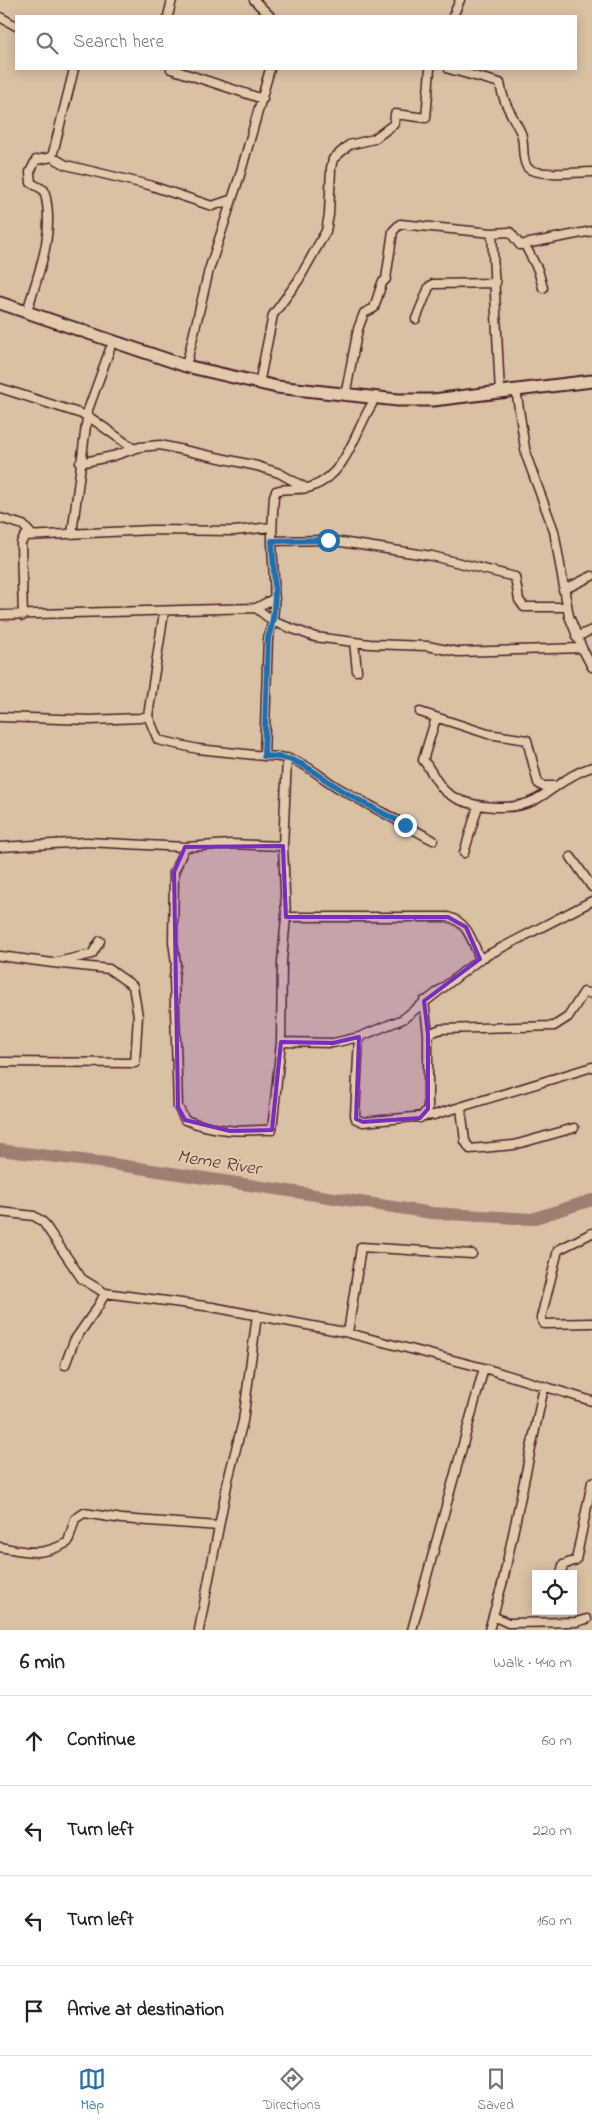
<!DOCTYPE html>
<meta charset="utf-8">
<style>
body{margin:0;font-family:"Indie Flower",sans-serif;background:#f6f6f6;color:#222}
.controls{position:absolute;right:15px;bottom:15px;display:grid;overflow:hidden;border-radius:0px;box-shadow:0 2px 12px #0003}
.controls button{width:45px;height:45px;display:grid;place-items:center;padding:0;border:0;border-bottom:1px solid #e0e0e0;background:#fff;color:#222;font:25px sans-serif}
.stop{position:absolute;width:15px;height:15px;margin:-11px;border:4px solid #1f6fb2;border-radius:50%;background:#fff}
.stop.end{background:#1f6fb2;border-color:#fff;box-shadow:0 1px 5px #0008}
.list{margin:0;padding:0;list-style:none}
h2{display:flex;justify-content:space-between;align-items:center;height:65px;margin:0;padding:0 20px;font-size:21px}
h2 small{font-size:16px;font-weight:400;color:#767676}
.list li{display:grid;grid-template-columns:32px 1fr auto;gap:15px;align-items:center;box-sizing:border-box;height:90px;padding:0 20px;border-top:1px solid #e0e0e0}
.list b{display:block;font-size:19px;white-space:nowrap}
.list em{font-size:16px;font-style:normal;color:#767676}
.icon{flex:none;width:28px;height:28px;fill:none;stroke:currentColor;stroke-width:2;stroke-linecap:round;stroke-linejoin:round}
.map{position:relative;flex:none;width:592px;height:1630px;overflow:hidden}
.search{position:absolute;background:#fff;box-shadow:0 2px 12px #0003;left:15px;right:15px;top:15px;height:55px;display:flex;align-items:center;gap:12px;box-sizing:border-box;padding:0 18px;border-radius:0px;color:#767676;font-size:19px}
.sheet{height:425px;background:#fff}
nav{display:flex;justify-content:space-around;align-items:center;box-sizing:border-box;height:70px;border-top:1px solid #e0e0e0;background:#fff;font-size:14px;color:#767676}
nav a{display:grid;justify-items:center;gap:2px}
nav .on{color:#1f6fb2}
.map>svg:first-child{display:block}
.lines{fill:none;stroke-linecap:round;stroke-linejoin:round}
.river{stroke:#9e7e72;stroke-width:12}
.street-casing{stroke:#4a1f2b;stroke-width:11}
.primary-casing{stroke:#4a1f2b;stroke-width:15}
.street{stroke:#e2cbab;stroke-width:8}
.primary{stroke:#e2cbab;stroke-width:11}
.route{stroke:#1f6fb2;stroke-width:6}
.marked{fill:#7b2cbf;fill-opacity:0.2;stroke:#7b2cbf;stroke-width:4;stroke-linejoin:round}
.labels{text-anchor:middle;stroke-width:4;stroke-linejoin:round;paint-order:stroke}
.water-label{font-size:19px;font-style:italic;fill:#5b3239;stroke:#e2cbab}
</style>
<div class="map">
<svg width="592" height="1630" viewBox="0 0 592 1630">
<rect width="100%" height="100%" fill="#d9c1a3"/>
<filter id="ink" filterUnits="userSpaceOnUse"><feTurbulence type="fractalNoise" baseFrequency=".02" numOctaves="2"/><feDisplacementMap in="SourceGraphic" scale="10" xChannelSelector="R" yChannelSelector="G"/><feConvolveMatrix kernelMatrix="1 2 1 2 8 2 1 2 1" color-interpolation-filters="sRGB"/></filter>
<g filter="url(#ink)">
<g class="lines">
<path class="river" d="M0,1150L106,1163L432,1213L532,1219L592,1200"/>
<g class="street-casing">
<path id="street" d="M254,0L270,16
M168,16L172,0
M453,16L460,0
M0,17L16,26
M171,69L263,99
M449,69L500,83C503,104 512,114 521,133C525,143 521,158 527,167C533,177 581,172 592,172
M52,157L74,69
M492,233L510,232L520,245L592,231
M525,245L538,270L543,288
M27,311C39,272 56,231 44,190L31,183L30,172L36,160L52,157L66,165L149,185L212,206L230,200
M416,319L429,287L433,284L496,283
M186,366L209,270L240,175L270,69
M259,384L273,315L298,281L326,231L329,215L331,168L333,159L349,145L374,139L394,124L395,114L426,118L430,69
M0,388L88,416L134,449
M345,396L358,329L364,313L374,308L382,283L386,279L393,231L400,224L492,233L500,393
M517,396L526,455L554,531L569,616L582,648L592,667
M372,404C355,431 347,475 311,487C300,491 288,487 276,491L274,496C273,511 272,527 272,542C273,575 279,607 268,638L264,756C304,756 312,773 342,790C373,807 403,824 433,840
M80,463L113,456L140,447L160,445L257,466L279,473L306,488
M0,518L23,525L32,535
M72,534L88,410L110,349
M272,541L328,540L432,556L515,577L519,600L524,607H567
M563,590L592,576
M256,608L274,622L315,637L370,644L427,646L458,652L582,648
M164,612L148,716L158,740L198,749L264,756
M0,615L256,608L275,598
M23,616L21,543L25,536L152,530L234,531L272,527
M576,637L592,630
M354,642L357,671
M420,712L488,734L527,740L538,783L542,786H553
M0,717L90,720L140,718L148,716
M436,718L423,760C431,769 438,786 446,792C466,808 512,812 535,800C555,789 569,774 592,767
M0,847L87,842L185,847L231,844L283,846
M185,847L174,872L173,942L176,964L174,977L178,1107L185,1120C199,1125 214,1129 228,1130C243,1132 258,1129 272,1130L281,1042L282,961L286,917L283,846L287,758
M464,853L478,806
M571,857L592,887
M286,917H448C468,922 472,941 480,959
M0,956L53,963L92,954L100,941
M428,1034L441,1029L554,1026L568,1017L584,992L592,994
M359,1037L355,1115L356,1119L363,1122L434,1115L592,1067
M281,1042L333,1043L359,1037L403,1019L480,959L592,901
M0,1062L135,1063L138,1016L133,986L109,969L53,963
M461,1108L465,1141L470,1149L514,1145L574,1128
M420,1118L428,1109V1034L424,1001
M0,1212L34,1216L43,1222L82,1279L105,1293L212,1307L344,1332L484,1368L592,1401
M592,1233L558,1250L541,1318L544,1324L592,1323
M348,1333L361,1247L472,1254
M65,1365L74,1341L99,1305L105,1293
M0,1547C28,1552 42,1557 68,1542L75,1519L84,1513L122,1519L219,1526
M561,1574L563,1565L576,1560L592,1482
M493,1616L508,1623L576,1622L587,1619
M199,1630L228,1480L243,1421L257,1315
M412,1630L484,1368
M489,1630L503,1581L544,1387"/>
</g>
<g class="primary-casing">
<path id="primary" d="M0,303L186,366L277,387L398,400H433L592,381"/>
</g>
<use href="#street" class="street"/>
<use href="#primary" class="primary"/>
</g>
</g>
<g class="lines" filter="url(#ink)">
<path class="route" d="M328,540L272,541C274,574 279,607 268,638L264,756C300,756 312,772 340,789C361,802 383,813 405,825"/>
</g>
<path class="marked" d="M283,846L286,917H448L466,927L480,959L424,1001L428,1034V1109L420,1118L363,1122L356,1119L359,1037L333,1043L281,1042L272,1130L230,1131L185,1120L178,1107L174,872L185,847Z"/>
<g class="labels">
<g class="water-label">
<text transform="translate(219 1161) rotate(9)" y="7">Meme River</text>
</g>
</g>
</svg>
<div class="controls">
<button><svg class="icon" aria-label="locate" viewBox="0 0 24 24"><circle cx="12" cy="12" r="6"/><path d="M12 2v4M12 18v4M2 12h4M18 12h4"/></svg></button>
</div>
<div class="stop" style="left:328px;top:540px"></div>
<div class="stop end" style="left:405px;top:825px"></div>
<div class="search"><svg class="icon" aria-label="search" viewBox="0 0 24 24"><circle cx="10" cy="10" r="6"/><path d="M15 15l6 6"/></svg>Search here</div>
</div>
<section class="sheet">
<h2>6 min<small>Walk · 440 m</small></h2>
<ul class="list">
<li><svg class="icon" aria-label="ahead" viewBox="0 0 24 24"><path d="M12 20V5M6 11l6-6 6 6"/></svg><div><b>Continue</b></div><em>60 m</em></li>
<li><svg class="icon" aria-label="left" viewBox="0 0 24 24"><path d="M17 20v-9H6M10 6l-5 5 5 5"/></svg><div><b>Turn left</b></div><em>220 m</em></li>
<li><svg class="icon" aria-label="left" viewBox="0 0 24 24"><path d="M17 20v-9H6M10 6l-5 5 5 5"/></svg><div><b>Turn left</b></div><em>160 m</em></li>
<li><svg class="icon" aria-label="arrive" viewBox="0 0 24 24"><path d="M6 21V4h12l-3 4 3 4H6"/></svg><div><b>Arrive at destination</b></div></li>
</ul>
</section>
<nav>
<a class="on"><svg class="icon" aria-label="map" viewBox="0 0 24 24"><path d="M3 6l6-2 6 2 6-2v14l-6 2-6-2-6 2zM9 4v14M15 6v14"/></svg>Map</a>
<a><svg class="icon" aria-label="directions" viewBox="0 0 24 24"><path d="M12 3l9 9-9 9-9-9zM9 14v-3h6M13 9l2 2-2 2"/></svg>Directions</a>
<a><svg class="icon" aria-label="saved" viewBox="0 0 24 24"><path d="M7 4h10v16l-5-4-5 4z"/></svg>Saved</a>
</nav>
